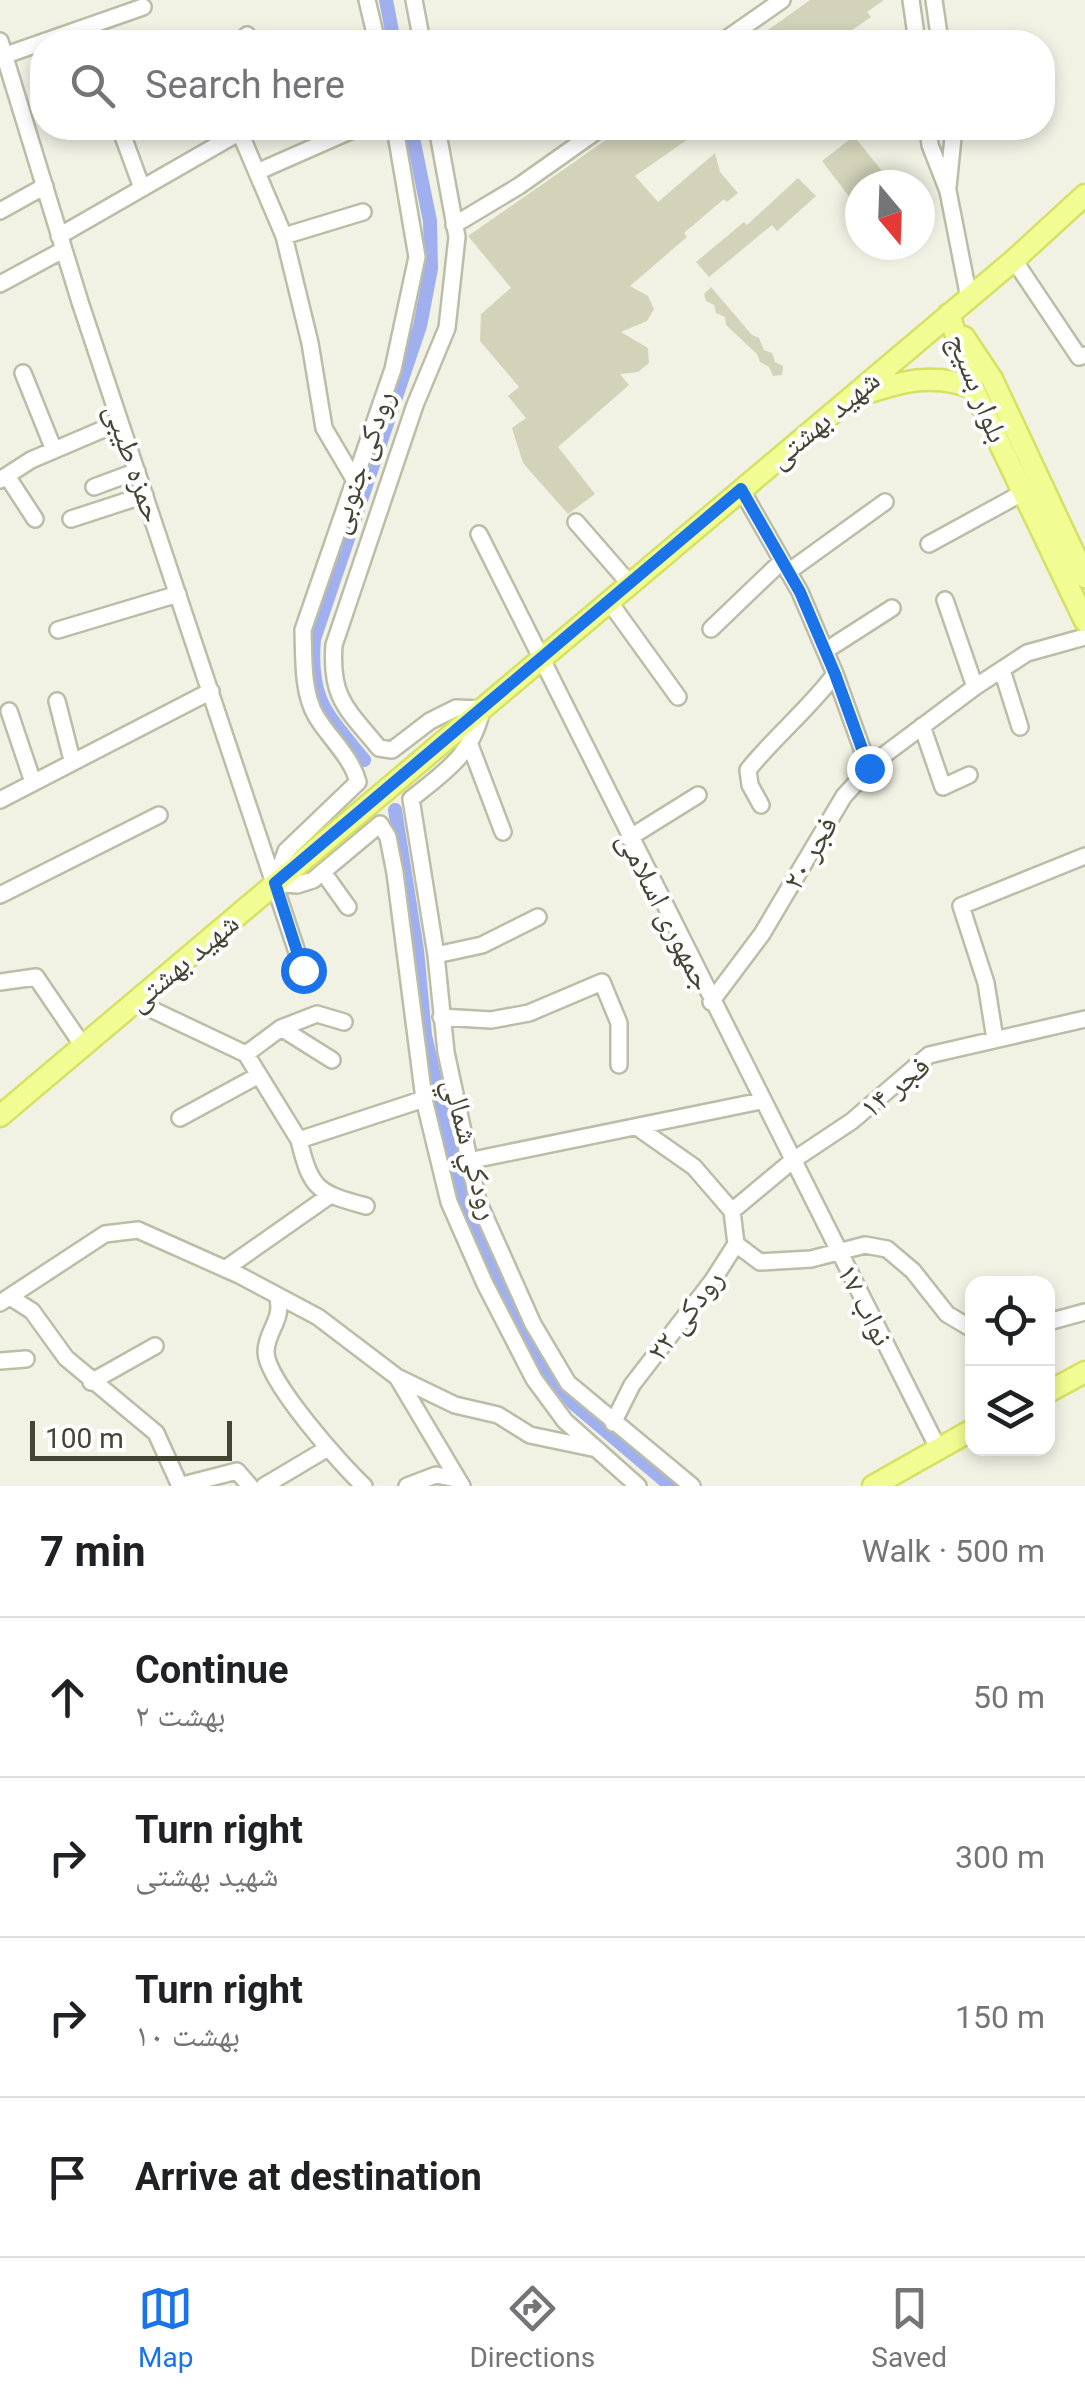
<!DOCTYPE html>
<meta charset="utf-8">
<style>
body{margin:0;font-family:Roboto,"Noto Naskh Arabic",sans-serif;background:#f2f2f2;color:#202124}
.controls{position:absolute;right:30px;bottom:30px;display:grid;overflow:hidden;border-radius:20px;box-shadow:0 5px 15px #0003}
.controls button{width:90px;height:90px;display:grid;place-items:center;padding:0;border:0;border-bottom:2px solid #e0e0e0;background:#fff;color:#202124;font:50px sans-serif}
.compass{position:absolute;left:845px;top:170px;width:90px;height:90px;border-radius:50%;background:#fff;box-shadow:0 5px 15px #0003;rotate:161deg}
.scale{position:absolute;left:30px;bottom:25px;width:202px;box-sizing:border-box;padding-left:10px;border:5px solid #444434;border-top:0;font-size:28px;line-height:35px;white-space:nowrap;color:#444434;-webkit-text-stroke:8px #fff;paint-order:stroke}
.stop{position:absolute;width:30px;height:30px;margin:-22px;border:8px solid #1a73e8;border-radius:50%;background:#fff}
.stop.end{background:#1a73e8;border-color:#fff;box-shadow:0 2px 10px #0008}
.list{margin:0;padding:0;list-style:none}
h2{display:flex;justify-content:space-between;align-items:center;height:130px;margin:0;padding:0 40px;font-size:42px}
h2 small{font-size:32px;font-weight:400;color:#757577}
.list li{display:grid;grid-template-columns:65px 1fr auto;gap:30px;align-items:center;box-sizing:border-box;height:160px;padding:0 40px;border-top:2px solid #e0e0e0}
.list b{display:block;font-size:38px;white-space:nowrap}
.list p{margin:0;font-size:32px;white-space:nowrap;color:#757577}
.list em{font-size:32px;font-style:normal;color:#757577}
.icon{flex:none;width:55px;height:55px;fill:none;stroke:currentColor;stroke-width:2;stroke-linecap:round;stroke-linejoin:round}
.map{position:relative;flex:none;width:1085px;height:1486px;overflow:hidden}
.search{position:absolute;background:#fff;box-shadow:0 5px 15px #0003;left:30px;right:30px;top:30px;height:110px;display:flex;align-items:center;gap:25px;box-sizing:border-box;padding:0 35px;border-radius:40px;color:#757577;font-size:38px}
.sheet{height:770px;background:#fff}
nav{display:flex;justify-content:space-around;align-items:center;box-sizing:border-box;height:140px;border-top:2px solid #e0e0e0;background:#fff;font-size:28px;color:#757577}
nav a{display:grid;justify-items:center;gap:5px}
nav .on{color:#1a73e8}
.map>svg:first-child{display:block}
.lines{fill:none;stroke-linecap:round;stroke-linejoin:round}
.canal{stroke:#a0b0ef;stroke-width:14}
.building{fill:#d3d3ba}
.minor-casing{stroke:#bcbda7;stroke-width:20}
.major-casing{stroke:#d5e163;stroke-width:25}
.minor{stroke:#fff;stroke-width:15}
.major{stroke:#f1fc92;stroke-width:20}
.route{stroke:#1a73e8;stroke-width:12}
.labels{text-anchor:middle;stroke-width:8;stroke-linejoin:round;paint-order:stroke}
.street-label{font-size:30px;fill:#444434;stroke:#fff}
</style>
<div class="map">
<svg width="1085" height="1486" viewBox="0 0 1085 1486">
<rect width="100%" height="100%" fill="#f1f2e4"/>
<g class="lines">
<path class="canal" d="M386,0L394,42
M364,760C327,714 309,701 314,639L420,326L431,269L430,221L411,128
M395,810L417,950L425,1035L461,1199L523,1333L549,1373L573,1403L671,1486"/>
</g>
<path class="building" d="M810,0H884L867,12L871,17L835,42H751Z
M623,128H704L635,176L658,202L715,153L720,172L738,193L727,202L724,199L684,233L687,237L630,286L648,296L654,309L647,321L621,332L648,348L649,363L638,372L620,374L629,385L558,447L595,494L568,514L523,463L512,428L526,418L508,396L519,387L480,341L481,314L511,288L468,236Z
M854,136L893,185H860V211L822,161Z
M798,178L816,196L777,231L772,225L709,277L696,262L744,222L747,225Z
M711,287L752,335L759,338L764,350L772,353L775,362L783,366L782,375L773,376L769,367L760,362L757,354L726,325L725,317L716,313L714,305L706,301L704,294Z"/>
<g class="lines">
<g class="minor-casing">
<path id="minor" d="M367,0L377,42
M414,0L422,42
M911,0L917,42
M934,0L940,42
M247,35L251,42
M0,41L80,302L303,970
M722,42L782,0
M6,55L143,7
M120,128L142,188
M238,128L284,236L310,343L324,428L354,479
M437,128L457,237L447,328L415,405L334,645C330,698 347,709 379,748L392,750L430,721L456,708L482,709C473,754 445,772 411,799L436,955L446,1052L478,1201L533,1324L568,1383L692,1486
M928,128L930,145L948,191L969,298
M257,172L357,128
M948,187L954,128
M0,211L45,186
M454,225L519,186L601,128
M59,236L247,128
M284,236L363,212
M1014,260L1079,357L1085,355
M0,284L63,250
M23,373L54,450
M7,476L35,519
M0,480L31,460L120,422
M94,487L137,471
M741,489L800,592L835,674L869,768
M71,519L145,495
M576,522L629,583
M479,534L938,1448
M929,544L1024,492
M788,572L885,502
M608,600L678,697
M945,600L975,687
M711,629L782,561
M58,630L178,594
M825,651L892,608
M1002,670L1020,727
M57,701L72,760
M9,711L33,782
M922,726L943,787L969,775
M470,745L503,832
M0,800L211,691
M761,805L750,785L748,770C775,736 809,709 835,674
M629,838L698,795
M323,872L348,907
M276,879L286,851L358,782C351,756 329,738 316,716C302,692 304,657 303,630L393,369L417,257L395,128
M275,883L297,885L313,880L380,824L388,837L395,873L424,1099L449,1202L485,1284L534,1379L565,1421L638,1486
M0,895L159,815
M436,955L482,945L538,917
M0,982L36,977L83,1046
M136,1002L246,1054L299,1140L424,1099
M711,1002L762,934L844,796L876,761L975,687L1027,653L1085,637
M441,1017L491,1020L529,1013L602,982L619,1023V1065
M281,1028L317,1014L344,1022
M995,1039L986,983L961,906L1085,856
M246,1054L281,1028L332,1060
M180,1118L259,1075
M299,1140C311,1190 318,1193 366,1206
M468,1161L761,1101
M732,1211L792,1161L852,1121L929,1055L1085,1019
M736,1244L760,1262L811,1259L865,1245L887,1249L913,1271L947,1314L972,1329
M225,1269L329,1196
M10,1297L32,1311L66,1358L156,1433L180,1486
M278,1299C283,1320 266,1332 266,1352C266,1380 342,1466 364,1486
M0,1303L105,1234L138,1230L239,1275L318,1317L397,1377L455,1405L498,1415L530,1435L592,1448
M1048,1322L1085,1312
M0,1361L26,1359
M397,1377L462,1486
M91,1382L155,1346
M613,1423L632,1385L713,1280L736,1244L732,1211L694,1167L637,1127
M179,1486L237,1471L250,1486
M264,1486L328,1448
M407,1486L436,1475L457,1479"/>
</g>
<g class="major-casing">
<path id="major" d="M949,314L973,388L1085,621
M964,337L992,379L1085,577
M857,396C898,383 931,371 973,388
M0,1116L1014,260L1085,195
M1048,1392L1085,1372
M873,1486L972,1430"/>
</g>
<use href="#minor" class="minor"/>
<use href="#major" class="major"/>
</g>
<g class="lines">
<path class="route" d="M303,970L275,883L741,489L800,592L835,674L869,768"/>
</g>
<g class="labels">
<g class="street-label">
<text transform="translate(978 388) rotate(68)" y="10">بلوار بسیج</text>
<text transform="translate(824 419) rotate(-40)" y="10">شهید بهشتی</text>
<text transform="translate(361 462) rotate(-71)" y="10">رودکی جنوبی</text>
<text transform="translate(134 463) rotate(71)" y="10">حمزه طیبی</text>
<text transform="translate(810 853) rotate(-60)" y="10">فجر ۲۰</text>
<text transform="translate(665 911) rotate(63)" y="10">جمهوری اسلامی</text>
<text transform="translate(183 962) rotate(-40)" y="10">شهید بهشتی</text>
<text transform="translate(895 1087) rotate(-39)" y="10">فجر ۱۴</text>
<text transform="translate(471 1149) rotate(75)" y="10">رودکي شمالي</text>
<text transform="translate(865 1305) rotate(63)" y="10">نواب ۱۷</text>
<text transform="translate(685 1315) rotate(-53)" y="10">رودکی ۲۲</text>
</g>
</g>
</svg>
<div class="controls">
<button><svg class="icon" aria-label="locate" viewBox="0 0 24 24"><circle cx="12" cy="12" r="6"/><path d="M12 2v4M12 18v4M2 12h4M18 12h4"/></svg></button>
<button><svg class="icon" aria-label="layers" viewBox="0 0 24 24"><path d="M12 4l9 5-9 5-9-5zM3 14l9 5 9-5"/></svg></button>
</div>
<svg class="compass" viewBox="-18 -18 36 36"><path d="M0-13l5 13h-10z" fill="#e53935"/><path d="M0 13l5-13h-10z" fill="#757577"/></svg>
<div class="scale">100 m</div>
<div class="stop" style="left:303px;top:970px"></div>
<div class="stop end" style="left:869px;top:768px"></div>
<div class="search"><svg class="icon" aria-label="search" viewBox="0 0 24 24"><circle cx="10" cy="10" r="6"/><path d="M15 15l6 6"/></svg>Search here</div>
</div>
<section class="sheet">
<h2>7 min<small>Walk · 500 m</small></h2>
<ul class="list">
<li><svg class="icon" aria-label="ahead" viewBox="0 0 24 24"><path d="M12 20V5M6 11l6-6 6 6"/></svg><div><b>Continue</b><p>بهشت ۲</p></div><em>50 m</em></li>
<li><svg class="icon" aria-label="right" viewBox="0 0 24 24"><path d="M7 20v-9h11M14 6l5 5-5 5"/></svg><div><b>Turn right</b><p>شهید بهشتی</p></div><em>300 m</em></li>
<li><svg class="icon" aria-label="right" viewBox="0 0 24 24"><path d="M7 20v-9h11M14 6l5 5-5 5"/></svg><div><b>Turn right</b><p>بهشت ۱۰</p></div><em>150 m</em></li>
<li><svg class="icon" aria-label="arrive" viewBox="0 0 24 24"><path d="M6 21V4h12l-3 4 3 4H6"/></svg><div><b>Arrive at destination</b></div></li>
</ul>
</section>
<nav>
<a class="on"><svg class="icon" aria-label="map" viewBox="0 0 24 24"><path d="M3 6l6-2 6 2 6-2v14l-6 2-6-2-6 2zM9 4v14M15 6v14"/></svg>Map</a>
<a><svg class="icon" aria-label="directions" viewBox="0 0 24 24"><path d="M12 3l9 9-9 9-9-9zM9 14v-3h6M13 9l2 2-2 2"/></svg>Directions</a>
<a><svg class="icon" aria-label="saved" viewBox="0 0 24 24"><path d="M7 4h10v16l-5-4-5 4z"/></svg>Saved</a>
</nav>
